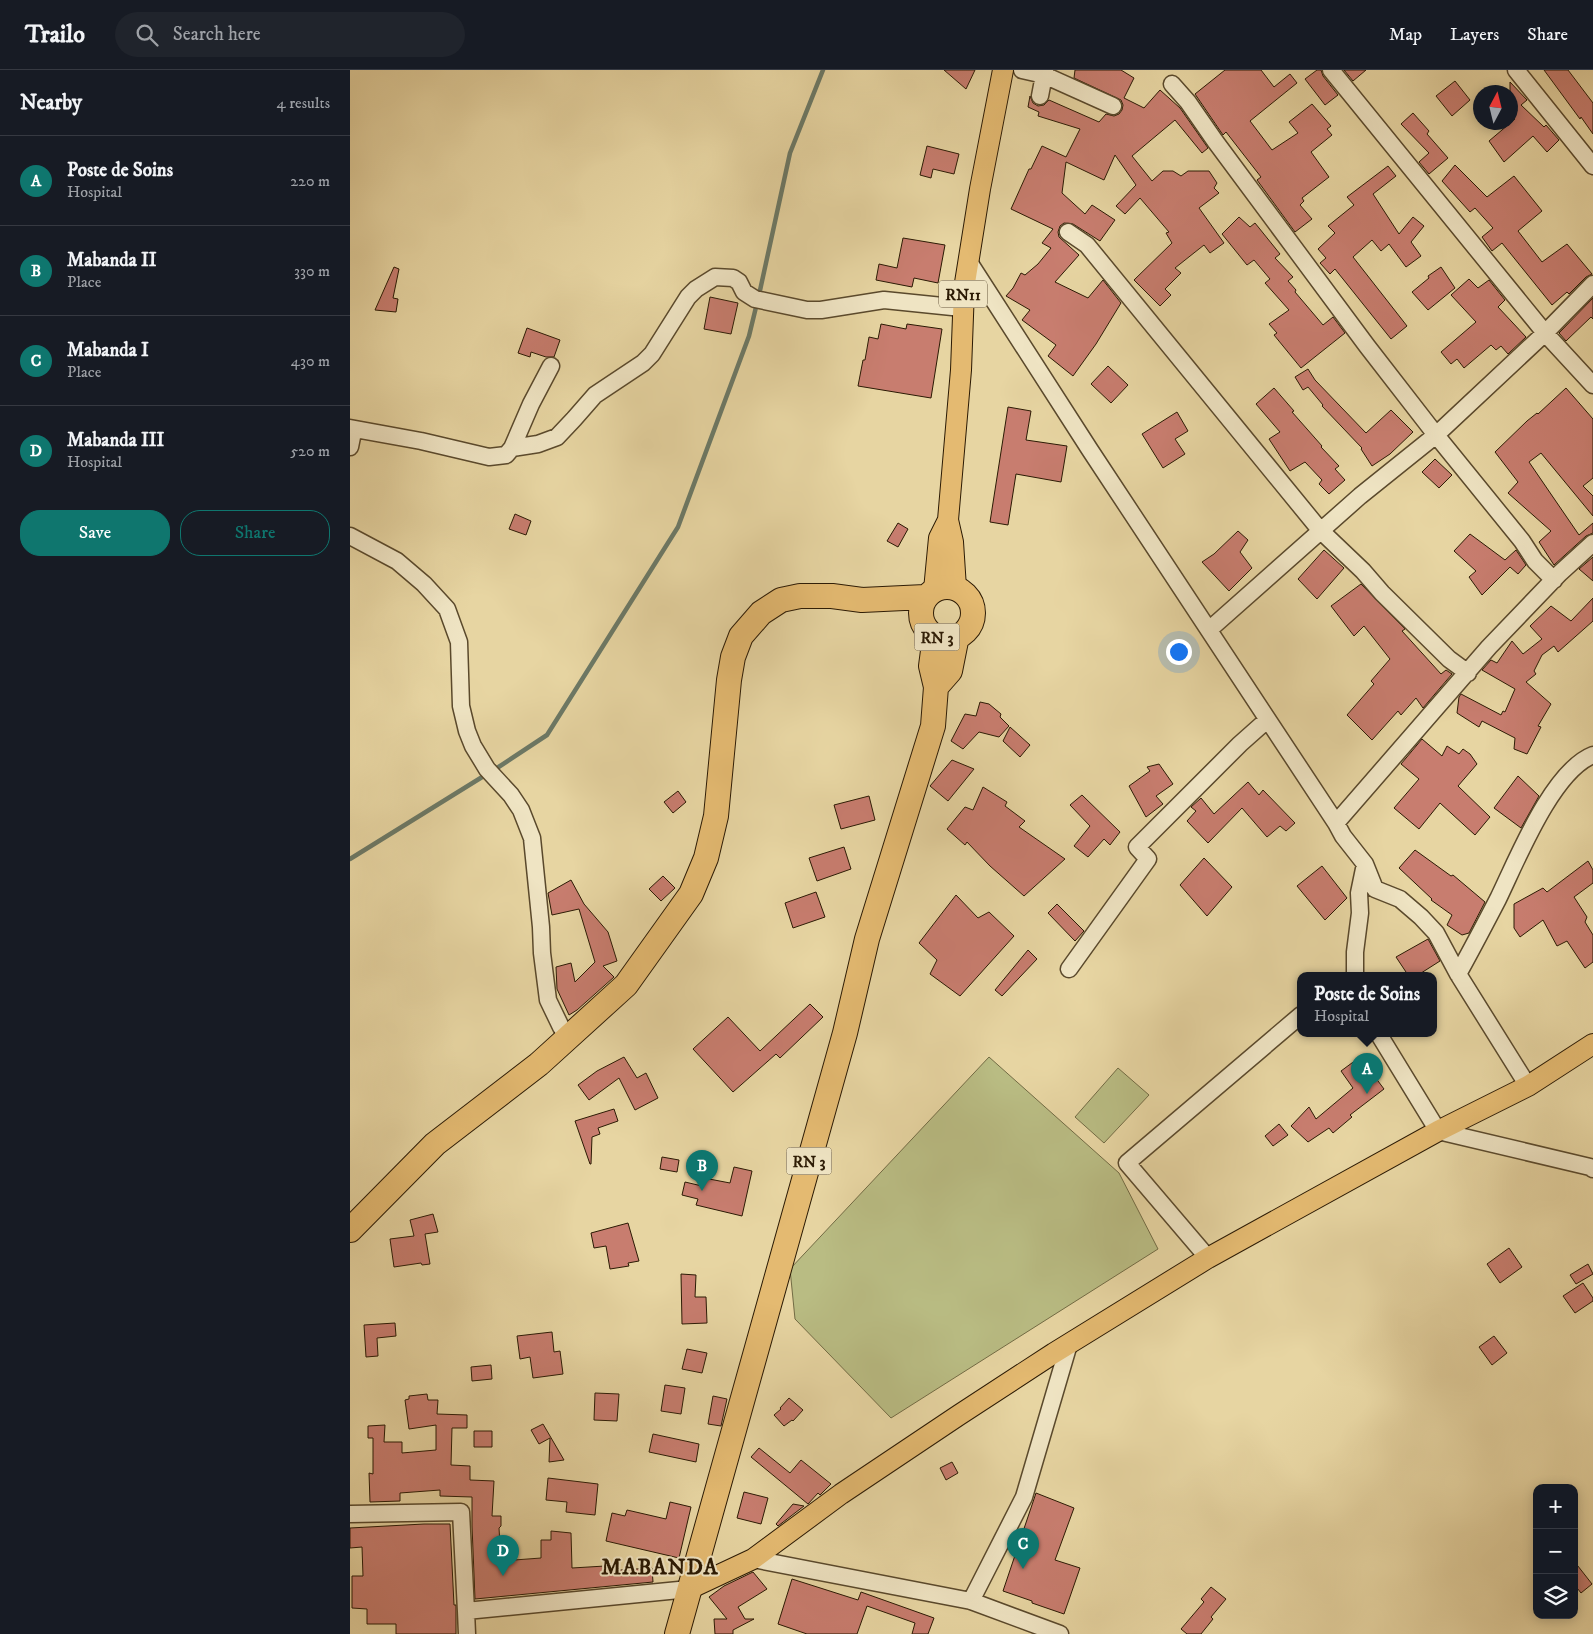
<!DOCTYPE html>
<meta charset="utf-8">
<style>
body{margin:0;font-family:"IM FELL DW Pica",serif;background:#20242c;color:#f1f3f6}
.controls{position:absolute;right:15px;bottom:15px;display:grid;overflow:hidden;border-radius:10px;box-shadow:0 2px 12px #0003}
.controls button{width:45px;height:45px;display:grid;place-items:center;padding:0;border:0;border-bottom:1px solid #363941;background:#171b24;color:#f1f3f6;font:25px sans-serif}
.compass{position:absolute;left:1123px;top:15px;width:45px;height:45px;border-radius:50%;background:#171b24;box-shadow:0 2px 12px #0003;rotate:7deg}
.you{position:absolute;left:828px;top:581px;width:18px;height:18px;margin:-12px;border:4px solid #fff;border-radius:50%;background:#1a73e8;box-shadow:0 0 0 8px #1a73e833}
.badge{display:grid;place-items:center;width:32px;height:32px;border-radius:50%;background:#0f766e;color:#fff;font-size:16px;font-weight:700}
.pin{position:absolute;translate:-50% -41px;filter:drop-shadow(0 1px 2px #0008)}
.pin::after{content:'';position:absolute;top:26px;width:18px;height:15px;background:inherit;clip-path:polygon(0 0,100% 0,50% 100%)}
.popup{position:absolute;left:947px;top:902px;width:140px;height:65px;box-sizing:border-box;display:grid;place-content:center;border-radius:10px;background:#171b24;filter:drop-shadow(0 1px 4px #0005);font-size:16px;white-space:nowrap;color:#9ea1a6}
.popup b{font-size:19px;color:#f1f3f6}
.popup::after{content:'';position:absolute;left:50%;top:100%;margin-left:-10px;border:10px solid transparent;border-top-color:#171b24}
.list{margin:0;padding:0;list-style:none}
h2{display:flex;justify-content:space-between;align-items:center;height:65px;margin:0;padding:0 20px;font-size:21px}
h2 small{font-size:16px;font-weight:400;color:#9ea1a6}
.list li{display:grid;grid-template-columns:32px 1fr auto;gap:15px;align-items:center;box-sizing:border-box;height:90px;padding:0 20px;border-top:1px solid #363941}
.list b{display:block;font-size:19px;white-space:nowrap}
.list p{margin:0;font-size:16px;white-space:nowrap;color:#9ea1a6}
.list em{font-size:16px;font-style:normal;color:#9ea1a6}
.actions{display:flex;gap:10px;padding:15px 20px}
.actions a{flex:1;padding:11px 0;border:1px solid #0f766e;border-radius:20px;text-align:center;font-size:18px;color:#0f766e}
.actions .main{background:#0f766e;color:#fff}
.icon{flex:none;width:28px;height:28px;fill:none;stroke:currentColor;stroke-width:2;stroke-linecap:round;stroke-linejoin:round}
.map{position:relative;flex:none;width:1243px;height:1564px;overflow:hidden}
header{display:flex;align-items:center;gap:30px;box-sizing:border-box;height:70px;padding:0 25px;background:#171b24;border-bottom:1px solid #363941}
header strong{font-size:24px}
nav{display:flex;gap:28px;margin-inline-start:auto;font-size:18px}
.search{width:350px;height:45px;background:#20242c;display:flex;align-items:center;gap:12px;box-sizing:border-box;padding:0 18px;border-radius:28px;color:#9ea1a6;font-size:19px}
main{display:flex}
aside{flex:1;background:#171b24}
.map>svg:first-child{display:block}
.green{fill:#b9bc83;stroke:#726b44}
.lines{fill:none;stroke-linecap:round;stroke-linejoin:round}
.stream{stroke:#6c7966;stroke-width:4.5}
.building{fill:#c87d6f;stroke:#2b1a04}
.minor-casing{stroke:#5a492c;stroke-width:19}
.major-casing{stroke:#2b1a04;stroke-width:22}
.highway-casing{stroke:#2b1a04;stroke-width:26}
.minor{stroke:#efe4c3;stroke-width:16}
.major{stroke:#e4ba71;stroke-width:20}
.highway{stroke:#e4ba71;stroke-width:24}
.labels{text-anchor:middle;stroke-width:4;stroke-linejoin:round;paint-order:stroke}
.shield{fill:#efe4c3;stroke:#66573d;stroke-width:1}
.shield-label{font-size:16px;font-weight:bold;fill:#2b1a04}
.district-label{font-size:22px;font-weight:bold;letter-spacing:1px;fill:#2b1a04;stroke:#efe4c3}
</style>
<header>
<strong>Trailo</strong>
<div class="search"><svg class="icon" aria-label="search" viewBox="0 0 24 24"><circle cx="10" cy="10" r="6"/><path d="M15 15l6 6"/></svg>Search here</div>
<nav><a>Map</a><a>Layers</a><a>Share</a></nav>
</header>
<main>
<aside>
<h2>Nearby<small>4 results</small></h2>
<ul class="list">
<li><span class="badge">A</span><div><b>Poste de Soins</b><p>Hospital</p></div><em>220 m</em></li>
<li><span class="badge">B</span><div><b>Mabanda II</b><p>Place</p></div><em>330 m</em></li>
<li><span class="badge">C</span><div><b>Mabanda I</b><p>Place</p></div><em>430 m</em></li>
<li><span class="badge">D</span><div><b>Mabanda III</b><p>Hospital</p></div><em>520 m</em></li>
</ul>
<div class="actions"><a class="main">Save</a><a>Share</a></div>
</aside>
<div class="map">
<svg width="1243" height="1564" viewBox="0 0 1243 1564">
<rect width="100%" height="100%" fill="#e7d5a2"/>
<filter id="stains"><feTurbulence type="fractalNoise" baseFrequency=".004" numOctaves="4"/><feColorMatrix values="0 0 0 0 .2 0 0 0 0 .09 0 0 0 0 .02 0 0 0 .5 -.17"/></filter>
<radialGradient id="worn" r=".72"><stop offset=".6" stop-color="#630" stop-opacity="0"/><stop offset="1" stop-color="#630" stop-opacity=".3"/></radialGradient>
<path class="green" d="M639,987L769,1103L808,1179L541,1348L445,1249L440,1199Z
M768,998L799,1025L754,1073L725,1047Z"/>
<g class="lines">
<path class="stream" d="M409,225L440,83L473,0
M144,700L197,665L328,457L399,266L407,233
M0,789L137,704"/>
</g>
<path class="building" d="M594,0H625L616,19Z
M725,0H771L784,8L774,28L794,38L810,20L830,38L858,78L852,83L825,50L782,86L802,111L813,101H823L831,106L838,101H859L867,113L864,118L869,123L849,138L874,173L860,183L854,175L825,198L831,203L815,219L821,225L810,236L784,210L822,173L816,163L819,162L790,128L775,144L766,136L786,115L765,85L754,110L716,92L712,123L735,144L742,135L765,150L750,171L723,154L714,153L710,156L708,162L709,167L729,185L705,212L738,228L753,210L771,233L746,274L723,306L698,286L706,275L672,250L680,240L656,226L663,218L671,203L675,205L688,194L701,178L692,173L703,159L661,139L679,99H681L692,76L716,87L730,59L688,46L689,42L678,37L680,26L683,33L688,36L694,35L699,30L749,52L756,44L764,46L769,44L772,40L773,35L771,30L724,8Z
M875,0H911L924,17L940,4L947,13L900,51L922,80L948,63L939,52L962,34L981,56L977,59L982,65L961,82L979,107L952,128L954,131L950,135L962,149L945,162L907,110L911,107L876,62L873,65L845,24Z
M967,0H971L973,6L988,25L975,35L955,9Z
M994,0H1016L1003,11Z
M1194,0H1218L1243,33V64L1231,47L1230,49Z
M1105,11L1120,30L1102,46L1086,26Z
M1160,12L1177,30L1171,35L1194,57L1196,55L1209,70L1197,82L1183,66L1154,92L1139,71L1165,49L1160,44Z
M1063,43L1079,61L1077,64L1098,88L1079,104L1069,92L1079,83L1051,54Z
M577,76L609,84L604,104L583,99L581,108L570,105Z
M1105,95L1137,127L1164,106L1192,141L1168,161L1192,192L1217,174L1242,204L1236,207L1219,224L1217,222L1202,235L1152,173L1142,181L1132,167L1143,158L1125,138L1120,142L1092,111Z
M1038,96L1046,106L1023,124L1049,164L1063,147L1074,156L1061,172L1071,186L1056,197L1039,174L1031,181L1022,170L1003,187L1057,256L1041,269L985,199L980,204L970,193L976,188L968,179L985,163L978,156L1004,135L997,127Z
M889,147L900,157L905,153L930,184L925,188L943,207L938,211L946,220L945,222L973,255L983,247L995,263L951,298L924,265L927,263L919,254L939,240L915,213L920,209L904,190L897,195L872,164Z
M553,168L595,175L588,213L564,208L562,217L526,210L529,194L547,198Z
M44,197L49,199L43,228L48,229L46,242L25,240Z
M1091,197L1105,218L1078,240L1062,222L1079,208L1078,206Z
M1119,209L1128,218L1139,210L1155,230L1148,237L1176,267L1158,284L1151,276L1146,280L1141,275L1114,298L1107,289L1101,294L1091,282L1126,252L1101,225Z
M360,227L388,233L381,264L354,259Z
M1243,228V249L1241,247L1216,271L1209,263Z
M531,254L556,259L557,254L592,259L581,328L508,316L513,290H515L519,267L528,269Z
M177,258L210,270L204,287H196L181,282L180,287L168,283Z
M758,296L778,315L761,333L741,314Z
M958,299L965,310L1016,363L1041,340L1063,362L1040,384L1022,396L1011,379L1012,378L972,336L973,335L958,317L953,320L945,307Z
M924,318L944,341L942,342L972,376L971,377L989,396L985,399L995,410L979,424L969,414L972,410L955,392L940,401L919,369L930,362L906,334Z
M1216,318L1243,349V408L1233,416L1243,426V446L1191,383L1179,392L1229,465L1243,453V463L1236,466L1204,495L1189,472L1201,461L1158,423L1168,412L1145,382L1177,351L1187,343L1188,344Z
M658,337L681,341L676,370L717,376L711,412L666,404L658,455L640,452Z
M827,342L838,361L825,369L835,384L813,398L792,364Z
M1085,389L1102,405L1089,418L1072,402Z
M165,444L181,451L176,465L159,459Z
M548,453L558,459L548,477L537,471Z
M888,461L898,470L890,482L902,498L879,521L852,492L864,484Z
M1120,464L1155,490L1166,480L1176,495L1168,504L1160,497L1132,525L1119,507L1126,501L1104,481Z
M974,480L994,498L967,529L948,509Z
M1243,487V511L1229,499Z
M1011,514L1055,559L1052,561L1091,604L1096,600L1102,604L1073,638L1066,628L1051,645L1048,641L1022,670L997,645L1024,614L1021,611L1040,589L1014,556L1004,566L981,536Z
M1243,528V551L1208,582L1204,576L1192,585L1184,601L1186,604L1176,612L1201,634L1188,656L1191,657L1177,684L1164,679L1165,668L1132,651L1129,657L1107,643L1109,627L1111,624L1151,645L1153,641L1155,642L1165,619L1132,600L1141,590L1147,593L1162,571L1173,584L1192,569L1180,556L1201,536L1221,551Z
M630,632L639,634L651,644L650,647L659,656L649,667L629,662L613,679L601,671L615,644L626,646Z
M660,657L680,675L670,687L653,671Z
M1072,669L1092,686L1097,676L1109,684L1113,679L1120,684L1127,694L1108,716L1140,747L1125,765L1090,733L1069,759L1044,738L1069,709L1051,694Z
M602,690L624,699L598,731L580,716Z
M809,694L823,714L806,726L813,734L796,747L779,716L800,701L797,697Z
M1168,706L1189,726L1171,758L1144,738Z
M898,712L909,725L913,720L945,753L936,761L930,756L917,767L892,738L858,773L837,751L846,741L841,737L851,728L864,744Z
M633,717L657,732L655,736L675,751L669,757L715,789L674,826L640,796L617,772L615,775L597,759L615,737L623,740Z
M328,721L336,732L323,743L314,732Z
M732,725L770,762L760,775L754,769L738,787L724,776L740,756L720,735Z
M519,726L525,750L491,759L484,735Z
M494,777L501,799L467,811L459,788Z
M1065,780L1101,806L1103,805L1135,832L1119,863L1112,865L1097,855L1102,845L1081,830L1082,829L1049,798Z
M854,788L882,817L857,846L830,815Z
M1238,791L1243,800V813L1224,827L1237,847L1235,852L1243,865V892L1235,898L1217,871L1207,876L1193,850L1170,867L1164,858V834L1193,818L1197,822Z
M972,796L997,828L975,850L947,816Z
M313,806L325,818L311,831L299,819Z
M221,810L234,834L258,862L267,891L253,896L264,907L227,940L219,945L207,919L206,897L221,893L225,912L245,892L229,839L202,845L198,823Z
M466,822L475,847L443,858L435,833Z
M606,825L628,848L639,842L664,866L610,926L580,904L587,890L569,873Z
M707,834L734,861L725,871L698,843Z
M1078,869L1090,891L1068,905H1058L1046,887Z
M678,880L687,889L652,926L645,920Z
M460,934L473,947L430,988L426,984L383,1022L343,979L378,947L410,981Z
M274,987L287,1008L296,1003L308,1028L285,1040L269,1008L239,1030L228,1015L247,1001Z
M1010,987L1034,1019L1000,1045L1002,1047L983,1063L979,1058L958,1072L941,1056L959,1037L966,1049L1003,1018L991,1001Z
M264,1039L268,1051L248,1058L250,1064L242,1067L241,1094H240L225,1051Z
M929,1054L938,1065L923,1076L915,1066Z
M312,1087L329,1090L327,1102L310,1099Z
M384,1097L402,1101L392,1146L346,1135L348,1129L332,1125L335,1112L352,1116L354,1108L380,1113Z
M83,1144L88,1162L75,1164L80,1194L72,1195L71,1193L44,1197L40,1169L64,1166L60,1150Z
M278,1153L289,1191L278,1193L279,1196L260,1199L256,1176L244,1178L241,1163Z
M1159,1178L1172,1197L1150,1213L1137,1194Z
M1238,1194L1243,1204L1226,1214L1220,1205Z
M331,1204L346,1205L345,1227H356L357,1253L332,1254Z
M1233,1213L1243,1228V1231L1225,1243L1213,1226Z
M45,1253L46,1266L27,1268L28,1286L16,1287L14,1255Z
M202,1262L204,1282L210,1281L213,1304L183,1308L180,1287L170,1289L167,1266Z
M1144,1266L1157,1283L1142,1295L1129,1277Z
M337,1279L357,1283L352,1303L332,1299Z
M141,1295L142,1309L122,1311L121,1297Z
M315,1315L335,1318L331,1344L311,1341Z
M245,1323L269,1324L267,1351L244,1350Z
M77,1324L78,1330H88L87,1344L117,1345V1358H102L101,1395L120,1396V1410L144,1411L142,1446H151V1456L149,1458L151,1491L191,1488V1470H201V1461L221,1463L222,1498L255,1496V1501L302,1498L303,1512L125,1529L122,1456V1427L90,1426V1420L50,1423V1431L20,1432L19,1403L23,1404V1368H18V1356L35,1355L34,1372H52V1383L86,1380V1355L59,1359L55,1330L59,1329V1326Z
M363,1326L377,1329L371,1356L358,1354Z
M439,1328L453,1340L443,1351L442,1350L434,1356L424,1345L431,1339L430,1338Z
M193,1354L214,1390L199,1392L200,1368L189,1374L181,1360Z
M124,1361H142V1377H124Z
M303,1364L349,1374L346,1392L299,1382Z
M409,1378L440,1403L451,1390L481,1414L470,1425L468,1423L458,1434L401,1387Z
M602,1392L608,1403L596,1410L590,1398Z
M198,1408L248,1414L245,1445L216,1442L217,1432L196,1430Z
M394,1422L418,1428L411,1454L387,1448Z
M686,1423L724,1438L705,1490L730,1498L714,1544L682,1533V1531L653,1521Z
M320,1432L341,1437L329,1488L256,1471L262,1443L275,1446L277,1440L316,1449Z
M443,1434L454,1436L428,1456L426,1454Z
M74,1454H100L104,1535H106V1564H46V1554H17V1539L2,1538V1506H13L12,1477L0,1478V1458Z
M1224,1491L1242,1514L1231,1523L1224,1514Z
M403,1502L417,1519L388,1537L395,1549H404L383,1560V1564H365L364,1549H377L359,1527L374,1516Z
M442,1509L508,1530L511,1522L584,1548L578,1564H562L565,1553L517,1536L507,1564H457L428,1554Z
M861,1517L876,1529L861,1547L863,1549L851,1564H837L831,1559L854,1532L851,1529Z"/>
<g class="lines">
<g class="minor-casing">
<path id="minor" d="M672,0L694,5L695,0
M981,0L1195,263L1243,315
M1166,0L1243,96
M822,14L838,32L865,71L1017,276L1086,365L1172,471L1185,491L1204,510
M690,26L694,5L763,36
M718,162L737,175L970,460L1013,501L1032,523L1099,589L1118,603
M619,192L740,380L986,753L993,766L1015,794L1025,819L1050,829L1071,847L1086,863L1108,904L1178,1016
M0,358L71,371L139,387L156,385L162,378L188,374L207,367L224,349L245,325L293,293L302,284L338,227L346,219L365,207L383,208L389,212L394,222L405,229L457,240H471L534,230L612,238
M0,364L2,367L0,377
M162,378L181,334L201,296
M0,466L47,491L74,514L97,539L109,572L111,636L117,661L123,676L137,699L161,725L171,740L182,768L191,857L192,883L198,930L211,957L218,967
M860,559L1010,426L1086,365L1195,263L1243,214
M986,753L1139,577L1210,503L1243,473
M719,899L798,789L787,777L890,674L917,650
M1108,904C1122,879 1135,854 1148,829C1167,790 1202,701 1243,685
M1005,905V882L1010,843L1009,823L1015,794
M1028,963L1088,1061L1240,1097L1243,1099
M858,1188L777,1093L951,945
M0,1444L111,1442L116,1541L339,1519
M403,1489L621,1531L710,1564
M621,1531L674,1427L719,1274
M116,1541L117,1564"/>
</g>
<g class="major-casing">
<path id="major" d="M606,518L603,472L598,450L611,300L614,219L630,119L653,0
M584,520L589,468L598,450
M339,1519L403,1489L491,1424L609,1345L704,1283L858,1188L1088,1061L1178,1016L1243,974"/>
</g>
<g class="highway-casing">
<path id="highway" d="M571 543a26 26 0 1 1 52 0a26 26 0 1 1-52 0Z
M586,617L600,601L607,566
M0,1160L85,1074L189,994L276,915L341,824L356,788L366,746L379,610L383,587L391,566L411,543L431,530L450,526H482L512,530L575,527
M327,1564L495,963L517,869L583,656L586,617L581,596L585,566"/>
</g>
<use href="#minor" class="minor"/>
<use href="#major" class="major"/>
<use href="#highway" class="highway"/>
</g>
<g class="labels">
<g class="shield">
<rect x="589" y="210.5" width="48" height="27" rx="4"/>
<rect x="564.5" y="553.5" width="45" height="27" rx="4"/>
<rect x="436.5" y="1077.5" width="45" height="27" rx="4"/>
</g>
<g class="shield-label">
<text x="613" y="230">RN11</text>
<text x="587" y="573">RN 3</text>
<text x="459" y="1097">RN 3</text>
</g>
<g class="district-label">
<text x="310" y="1504">MABANDA</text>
</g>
</g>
<rect width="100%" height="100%" filter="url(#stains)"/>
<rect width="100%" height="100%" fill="url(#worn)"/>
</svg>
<div class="controls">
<button>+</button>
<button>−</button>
<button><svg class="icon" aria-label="layers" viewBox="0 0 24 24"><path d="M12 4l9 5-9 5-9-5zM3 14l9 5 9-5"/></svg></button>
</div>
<svg class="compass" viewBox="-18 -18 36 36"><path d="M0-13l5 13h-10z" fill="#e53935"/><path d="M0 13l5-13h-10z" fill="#9ea1a6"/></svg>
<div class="you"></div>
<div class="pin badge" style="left:1017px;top:1024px">A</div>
<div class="popup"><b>Poste de Soins</b>Hospital</div>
<div class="pin badge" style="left:352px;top:1121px">B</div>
<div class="pin badge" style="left:673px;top:1499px">C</div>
<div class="pin badge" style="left:153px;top:1506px">D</div>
</div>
</main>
